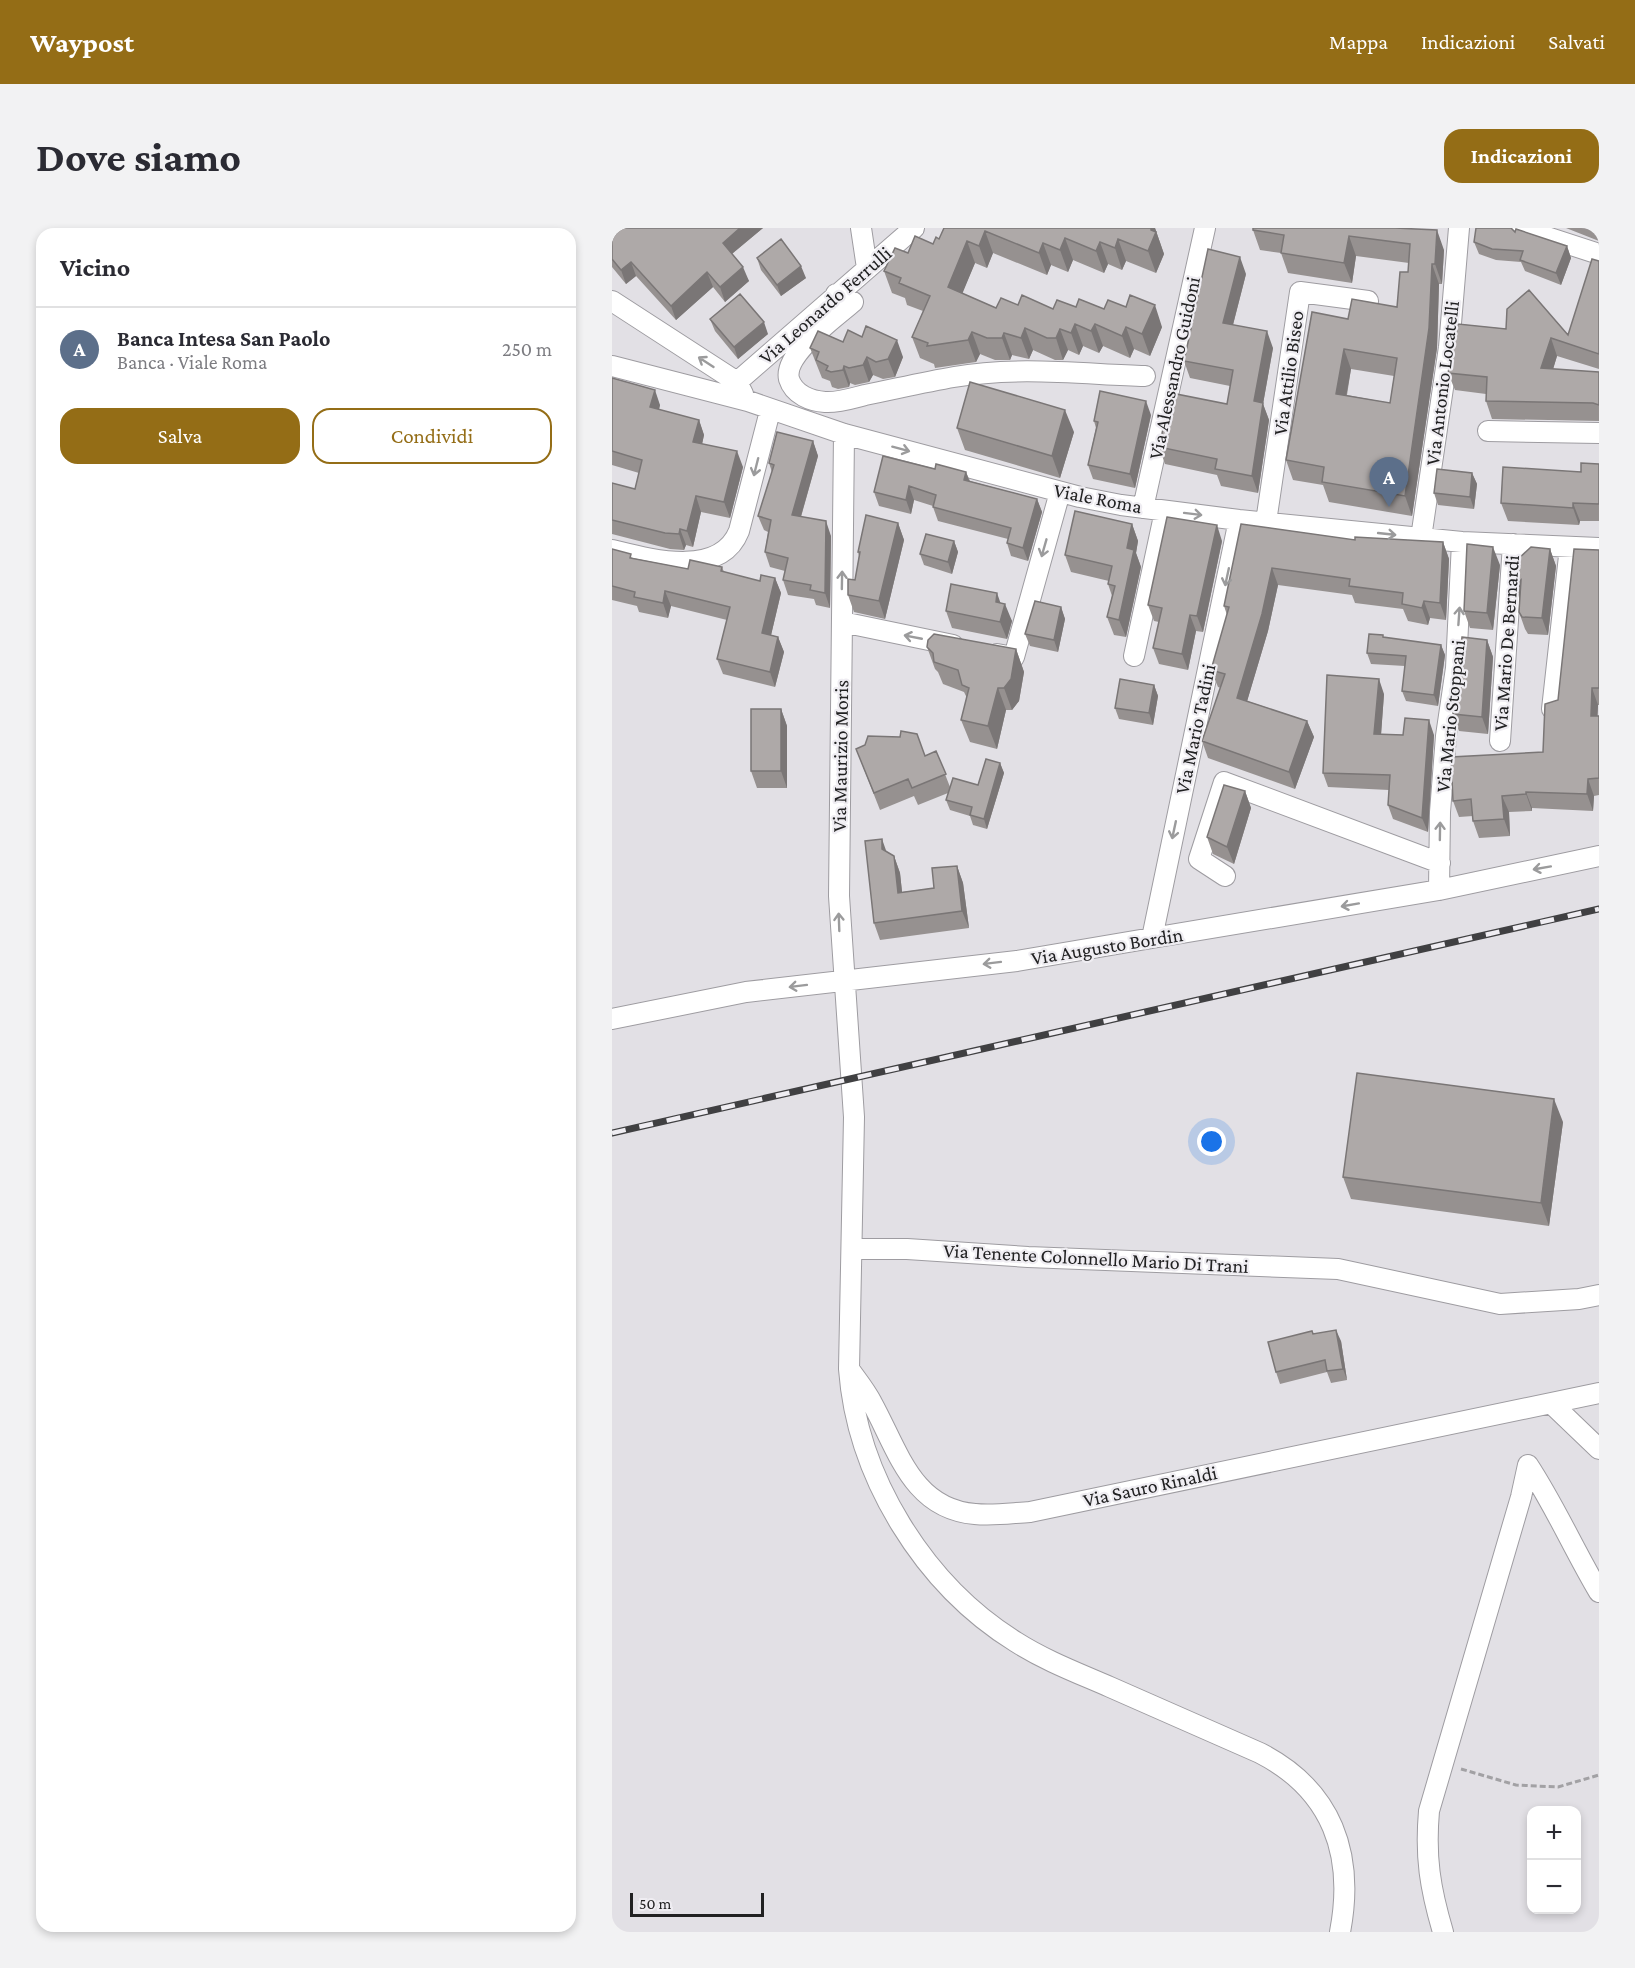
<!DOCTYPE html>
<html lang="it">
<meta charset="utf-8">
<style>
body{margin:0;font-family:"Crimson Pro",serif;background:#f2f2f3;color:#2b2b33}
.controls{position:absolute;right:18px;bottom:18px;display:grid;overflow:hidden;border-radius:12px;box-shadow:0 3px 9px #0003}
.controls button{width:54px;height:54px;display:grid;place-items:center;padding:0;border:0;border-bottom:2px solid #e1e1e2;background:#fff;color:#2b2b33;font:30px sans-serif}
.scale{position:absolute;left:18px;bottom:15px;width:134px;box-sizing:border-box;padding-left:6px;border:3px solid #212122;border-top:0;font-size:16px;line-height:21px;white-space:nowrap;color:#212122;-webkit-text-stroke:4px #efedf2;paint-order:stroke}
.you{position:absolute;left:600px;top:914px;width:21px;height:21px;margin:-15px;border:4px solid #fff;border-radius:50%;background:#1a73e8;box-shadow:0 0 0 9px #1a73e833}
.badge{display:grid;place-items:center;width:39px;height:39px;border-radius:50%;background:#946d16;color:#fff;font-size:20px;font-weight:700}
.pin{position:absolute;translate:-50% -50px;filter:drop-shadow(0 2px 3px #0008)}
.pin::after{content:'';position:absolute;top:32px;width:21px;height:18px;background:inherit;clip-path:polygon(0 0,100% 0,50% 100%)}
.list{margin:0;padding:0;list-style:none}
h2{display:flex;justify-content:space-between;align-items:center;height:78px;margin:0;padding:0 24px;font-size:26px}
h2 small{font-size:20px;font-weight:400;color:#7c7c81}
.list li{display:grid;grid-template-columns:39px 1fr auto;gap:18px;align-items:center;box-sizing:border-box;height:84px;padding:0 24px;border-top:2px solid #e1e1e2}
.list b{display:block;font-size:22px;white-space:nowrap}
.list p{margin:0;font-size:20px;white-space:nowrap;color:#7c7c81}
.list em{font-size:20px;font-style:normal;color:#7c7c81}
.actions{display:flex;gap:12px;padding:18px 24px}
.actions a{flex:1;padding:14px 0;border:2px solid #946d16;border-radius:18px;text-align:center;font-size:21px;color:#946d16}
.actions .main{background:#946d16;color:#fff}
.map{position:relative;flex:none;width:987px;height:1704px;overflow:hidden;border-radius:18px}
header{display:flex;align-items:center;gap:36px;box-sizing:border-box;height:84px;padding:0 30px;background:#946d16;color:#fff}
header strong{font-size:28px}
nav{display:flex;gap:33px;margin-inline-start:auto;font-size:21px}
.intro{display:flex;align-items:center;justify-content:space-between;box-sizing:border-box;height:144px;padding:0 36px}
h1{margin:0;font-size:42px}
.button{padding:15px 27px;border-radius:18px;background:#946d16;color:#fff;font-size:21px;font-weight:700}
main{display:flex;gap:36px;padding:0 36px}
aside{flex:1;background:#fff;border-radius:18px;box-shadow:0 3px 9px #0003}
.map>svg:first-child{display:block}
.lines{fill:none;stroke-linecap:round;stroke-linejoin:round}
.minor-casing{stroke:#9e9ca1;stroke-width:22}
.path{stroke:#a2a1a4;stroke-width:3;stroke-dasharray:6 3;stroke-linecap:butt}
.minor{stroke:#fff;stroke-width:20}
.rail-casing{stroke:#404042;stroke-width:7}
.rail{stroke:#efedf2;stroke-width:4.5;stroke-dasharray:14;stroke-linecap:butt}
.wall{fill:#969190;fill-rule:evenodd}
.shaded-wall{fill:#7a7676}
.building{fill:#aea9a8;stroke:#7a7676;stroke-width:1.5;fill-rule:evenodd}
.oneway{stroke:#9b9b9c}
.labels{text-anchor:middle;stroke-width:4.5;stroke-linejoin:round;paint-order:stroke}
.street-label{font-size:20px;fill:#212122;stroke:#efedf2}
</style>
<header>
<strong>Waypost</strong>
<nav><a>Mappa</a><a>Indicazioni</a><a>Salvati</a></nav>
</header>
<div class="intro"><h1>Dove siamo</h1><a class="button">Indicazioni</a></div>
<main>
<aside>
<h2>Vicino<small></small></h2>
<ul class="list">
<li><span class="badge" style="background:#5c6f8a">A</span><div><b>Banca Intesa San Paolo</b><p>Banca · Viale Roma</p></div><em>250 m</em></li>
</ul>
<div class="actions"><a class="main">Salva</a><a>Condividi</a></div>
</aside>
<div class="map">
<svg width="987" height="1704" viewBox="0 0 987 1704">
<rect width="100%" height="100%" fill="#e2e0e5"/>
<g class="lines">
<g class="minor-casing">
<path id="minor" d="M249,0L255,40
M907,0L987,26
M224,66L241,74C224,89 171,126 177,151C182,167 199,173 213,174C226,175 241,170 253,167C283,161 313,154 342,149C405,138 470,146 533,148
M0,73L125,154L131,166
M0,138L136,173L232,206L468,269L509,277L627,292L850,314L987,320
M125,154L302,0
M876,203L987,205
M232,206L227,668L242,889L237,1141C245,1249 312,1357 404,1414C434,1433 466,1445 498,1459C548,1481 598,1503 648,1525C720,1562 743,1626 728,1704
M531,280L593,0
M654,294L688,64L756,73
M809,310L837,119L847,0
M0,322C37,331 108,351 127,303L158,183
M230,394L341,417
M385,426L402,429L448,264
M522,428L553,283
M940,481L958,319
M888,513L901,316
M613,648L587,631L612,554L828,635
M827,662L828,584L834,508L844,440L850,314
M540,710L627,292
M0,791L134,764L405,733L540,710L827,662L987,628
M241,1021H295L416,1029L726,1041L888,1076L967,1071L987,1067
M237,1141C245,1152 254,1163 260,1175C286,1222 300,1281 363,1286C381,1288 400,1285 418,1284L987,1165
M940,1176L987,1221
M831,1704C818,1660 813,1629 817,1583L909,1269L916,1237C943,1278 962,1322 987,1364"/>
</g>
<path class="path" d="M849,1541L904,1557L946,1559L987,1547"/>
<use href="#minor" class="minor"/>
<g class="rail-casing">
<path id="rail" d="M0,905L987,681"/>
</g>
<use href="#rail" class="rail"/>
</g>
<path class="wall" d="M0,0H151L120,26L137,53L113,74L101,59L64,92L24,48L14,56L0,39Z
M332,0H543L552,26L544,45L514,33L510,42L496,36L492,45L461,32L456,44L439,37L435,47L381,25L375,40L363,35L350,65L384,80L406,77L441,81L464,79L492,81L550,99L538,128L522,121L518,130L491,118L487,125L471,118L467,127L456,122L451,132H443L421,122L417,131L400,127L398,132H383L368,126L364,134L323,140L322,136L308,130L300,109L311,83L295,77L293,70L280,65L272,43L296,25L321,16L327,11Z
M641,0H792L832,22L830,56H827L825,120L800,288L717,274L711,257L681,252L674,232L736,91L785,79L796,44L797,35L744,28L740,55L676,45L669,25L648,22L641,2ZM739,141L782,148L778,175L735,167Z
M954,0H987V13Z
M903,4L955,18L959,30L949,57L913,43L909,34L884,32L867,26L862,14Z
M145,30L194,50L169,68L149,42Z
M987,33V141L945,128L941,141L987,144V193L880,191L874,173V166L843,162L836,145L846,96L956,107Z
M634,46L621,97L661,120L651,176L657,192L646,265L609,258L605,247L553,236L547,219L615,176L618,158L578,150L572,133Z
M98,91L156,106L126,131L103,103Z
M231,114L291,129L283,149L271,151L261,147L257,154L243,157L238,155L237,159L226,161L220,159L218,153L210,150L198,120Z
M0,150L48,177L47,182L87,192L92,207L90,216L131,239L118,290L89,284L81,319L74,317L72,322L58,321L0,306V252V255L23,261L27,245L0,237Z
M539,187L523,260L481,251L476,237L484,200L482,193Z
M345,200L462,204L448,250L353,222Z
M201,213L206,228L189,289L219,308L218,380L204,377L202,371L176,367L171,352L173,343L158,339L153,324L156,304L152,302L146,288L160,244L157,235Z
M987,236V293H968L967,297L896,293L889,275Z
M323,241L354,244L358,253L425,271L430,284L416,333L399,328L395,315L396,311L326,293L321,279V278L302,272L299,286L267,278L262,264Z
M860,245L865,256L862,281L826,277L822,265Z
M286,295L292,312L273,391L242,384L236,367L243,352L247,328L246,324Z
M520,296L526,313L524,325L529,339L514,409L502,407L495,389L500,368L496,356L497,353L459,344L453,327Z
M629,296L743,312L831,314L837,331L834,392L818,390L816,397L796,393L791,381L743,375L740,367L666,357L656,403L635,473L695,493L702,509L683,561L596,530L590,513L609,460L606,459L599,442L615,387L612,378Z
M342,313L346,324L340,346L312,337L308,326Z
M610,313L591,404L584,403L576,442L547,436L541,420L547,394L542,393L536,377Z
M0,321L21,330L76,341L110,339L112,344L148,353L163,350L169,365L159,407L166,409L172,424L163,459L111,446L105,431L115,392L59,378L56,390L27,384L25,378L0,372Z
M938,321L944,338L936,407L916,406L913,401L907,384Z
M987,322V477H986L985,488H987V567L982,568L981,583L920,580V583L897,584L898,608L867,610L861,593V588L847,589L841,573L931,524L946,472Z
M888,337L881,402L858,400L852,383Z
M389,375L400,393L395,411L340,400L334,383Z
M449,379L453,391L446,424L418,418L413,406Z
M772,410L829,417L833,427L826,478L794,473L790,463L793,438L759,436L755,425Z
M875,412L881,429L876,506L847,503L841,486Z
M315,419L404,421L412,444L407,473L400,482H394L385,521L358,514L349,492L355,470L352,464L331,456L326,444L323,441Z
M542,457L546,468L541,497L507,491L503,480Z
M772,466L769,506L791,507H822L816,604L781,591L776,577L777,562L716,559L711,545Z
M169,481L175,498V560H145L139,543Z
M244,521L313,528L324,523L338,559L366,557L388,535L392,545L375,601L361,597L358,588L338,582L334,572L336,565L306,577L302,568L268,582Z
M633,563L639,580L622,636L601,626L595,609Z
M275,624L282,628L288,645L290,664L322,660L345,638L351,655L357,700L268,712L262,695Z
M951,894L937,998L739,971L731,949Z
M701,1106L729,1113L735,1152L719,1155L715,1144L668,1156L664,1144Z"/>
<path class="shaded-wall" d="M128,0H151L116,29L111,15Z
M539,0H543L552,26L544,45L536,23Z
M825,2L832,22L830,56L823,36Z
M373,3L381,25L375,40L367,18Z
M737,8L744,28L740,55L732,35Z
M453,10L461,32L456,44L448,22Z
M506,11L514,33L510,42L503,20Z
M355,13L363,35L344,81L336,59Z
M488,14L496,36L492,45L484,23Z
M431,15L439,37L435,47L427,25Z
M955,18L959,30L949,57L944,45Z
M628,29L634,46L617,112L611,95Z
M19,34L24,48L14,56L9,42Z
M820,36L827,56L825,120L800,288L793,268Z
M189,38L194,50L169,68L165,57Z
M131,39L137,53L113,74L108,59Z
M95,44L101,59L64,92L59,78Z
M543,77L550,99L538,128L530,106Z
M152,94L156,106L126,131L122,119Z
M463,96L471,118L467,127L459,105Z
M483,96L491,118L487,125L479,103Z
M514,99L522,121L518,130L510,108Z
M413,100L421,122L417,131L409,110Z
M448,101L456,122L451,132L444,110Z
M655,103L661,120L651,176L657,192L646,265L640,248L642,173Z
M360,104L368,126L364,134L356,112Z
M392,105L400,127L398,132L390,110Z
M939,110L945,128L936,158L929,140Z
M285,112L291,129L283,149L276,131Z
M732,121L739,141L731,186L724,166Z
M255,129L261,147L257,154L251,137Z
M232,138L238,155L237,159L231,142Z
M43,162L48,177L43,195L38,179Z
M534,173L539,187L523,260L518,246Z
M453,182L462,204L448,250L440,228Z
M87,192L92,207L87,230L81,214Z
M201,213L206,228L185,302L180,287Z
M125,223L131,239L118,290L112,274Z
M354,244L359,258L352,252Z
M860,245L865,256L862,281L858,269Z
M297,258L302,272L299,286L294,272Z
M84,268L89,284L81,319L75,303Z
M425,271L430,284L416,333L411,320Z
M961,275L968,293L967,297L961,280Z
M214,293L219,308L218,380L213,365Z
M286,295L292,312L273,391L267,373Z
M520,296L526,313L524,325L529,339L514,409L507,392L515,320Z
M605,297L610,313L591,404L585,388Z
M68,301L74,317L72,322L67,306Z
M342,313L346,324L340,346L336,334Z
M831,314L837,331L834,392L828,375Z
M881,319L888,337L881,402L875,385Z
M938,321L944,338L936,407L930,390Z
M660,340L666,357L656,403L631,487L625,470Z
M163,350L169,365L156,420L150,405Z
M909,352V375L903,358Z
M53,363L59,378L56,390L51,375Z
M385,365L391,382L393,376L400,393L395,411L388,394L384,374Z
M812,373L818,390L816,397L810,380Z
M449,379L453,391L446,424L442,412Z
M578,387L584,403L576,442L570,426Z
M166,409L172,424L163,459L158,444Z
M875,412L881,429L876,506L870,489Z
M829,417L833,427L826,478L822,467Z
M404,421L412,444L407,473L400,482L392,460Z
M767,451L772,466L768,521L762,506Z
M542,457L546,468L541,497L537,485Z
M386,460L394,482L385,521L376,498Z
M980,460L986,477L985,505L979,488Z
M169,481L175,498V560L169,543Z
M817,492L822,507L816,604L810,590Z
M695,493L702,509L683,561L677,544Z
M388,535L392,545L375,601L372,591Z
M976,551L982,568L981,583L975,566Z
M633,563L639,580L622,636L615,619Z
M914,564L920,580V583L914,566Z
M890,568L897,584L898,608L892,591Z
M270,611L276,628L270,621Z
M282,628L288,645L292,682L286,665Z
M345,638L351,655L357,700L350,683Z
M942,871L951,894L937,998L929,975Z
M724,1102L729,1113L735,1152L731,1141Z"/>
<path class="building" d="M0,0H128L111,15L131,39L108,59L95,44L59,78L19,34L9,42L0,31Z
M332,0H539V2L544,4L536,23L506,11L503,20L488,14L484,23L453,10L448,22L431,15L427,25L373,3L367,18L355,13L336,59L384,80L389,70L406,77L410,67L441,81L445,72L464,79L467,71L492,81L496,72L514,79L518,67L543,77L530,106L514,99L510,108L483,96L479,103L463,96L459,105L448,101L444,110H435L413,100L409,110L392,105L390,110H375L360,104L356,112L315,118L316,115L300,109L318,68L287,55L289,50L272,43L283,20L296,25L303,8L321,16L324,9L327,11Z
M641,0H783L825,2L823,36H820L817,100L793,268L710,254L712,239L674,232L700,84L736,91L740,71L785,79L788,44H796L798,16L737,8L732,35L669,25L672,7L641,2ZM732,121L785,130L778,175L724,166Z
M864,0H899L903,4L904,1L955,18L944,45L908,32L911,23L880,21L862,14Z
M169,11L189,38L165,57L145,30Z
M596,21L628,29L611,95L655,103L642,173L651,175L640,248L603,241L605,231L547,219L559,165L615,176L621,142L572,133Z
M980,31L987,33V126L939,110L929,140L987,144V177L981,175L874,173L875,149L836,145L846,96L894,101L895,81L917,62L956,107Z
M128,66L152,94L122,119L98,91Z
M254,98L285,112L276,131L264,134L255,129L251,137L237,140L232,138L231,142L219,144L214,142L216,138L204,132L207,124L198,120L206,103L231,114L236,102L250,109Z
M0,150L43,162L38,179L87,192L81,214L125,223L112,274L84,268L75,303L68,301L67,306L53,305L0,292V255L23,261L30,232L0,223Z
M358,154L453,182L440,228L345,200Z
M488,163L534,173L518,246L476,237L486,194L482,193Z
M165,204L201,213L180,287L214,293L213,365L198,362L199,357L171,352L176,330L153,324L159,292L146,288L162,237L157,235Z
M271,228L323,241L324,236L354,244L352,252L425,271L411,320L395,315L399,300L321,279L324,267L297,258L294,272L262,264Z
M969,235L987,236V276L961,275V280L889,275L891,239L969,244Z
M825,241L860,245L858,269L822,265Z
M463,283L520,296L515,320L522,322L507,392L495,389L503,358L496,356L500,338L453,327Z
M254,287L286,295L267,373L236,367V351L243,352L248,324H246Z
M555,289L605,297L585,388L578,387L570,426L541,420L550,380L536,377Z
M629,296L743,312V309L831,314L828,375L812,373L810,380L790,376L791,365L737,358L738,351L660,340L650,386L625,470L695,493L677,544L590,513L613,446L599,442L617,379L612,378Z
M314,306L342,313L336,334L308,326Z
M855,316L881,319L875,385L852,383Z
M919,319L938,321L930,390L910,389L907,384L909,352L903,358L905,332Z
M0,321L19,326L18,330L76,341L78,332L110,339L109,343L148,353L149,347L163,350L150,405L166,409L158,444L105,431L118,379L53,363L51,375L22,369L23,364L0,358Z
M962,321L987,322V460H980L979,488H987V550L976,551L975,566L914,564V566L890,568L892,591L861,593L859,571L841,573L839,529L931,524L933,476L946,472Z
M339,356L385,365L384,374L393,376L388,394L334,383Z
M423,373L449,379L442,412L413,406Z
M322,406L404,421L399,451L392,460H386L376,498L349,492L357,460L350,457L346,442L322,434L321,425L315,419L316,412Z
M757,406L771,407V409L829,417L822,467L790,463L794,428L755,425Z
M850,409L875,412L870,489L841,486Z
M715,447L767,451L762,506L791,507L793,490L817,492L810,590L776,577L778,547L711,545Z
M508,451L542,457L537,485L503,480Z
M139,481H169V543H139Z
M289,503L305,506L313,528L324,523L334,546L300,560L296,551L262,565L244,521L253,517L256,508L288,509Z
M374,531L388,535L372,591L358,587L360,579L334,572L341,550L366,557Z
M612,557L633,563L615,619L595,609Z
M270,611V621L282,628L286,665L322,660L320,640L345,638L350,683L262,695L253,613Z
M745,845L942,871L929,975L731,949Z
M724,1102L731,1141L715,1143L713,1132L664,1144L656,1114L700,1103L701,1106Z"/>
<defs><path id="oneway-shaft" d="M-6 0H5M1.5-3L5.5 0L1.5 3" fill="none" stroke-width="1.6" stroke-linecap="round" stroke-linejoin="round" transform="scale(1.5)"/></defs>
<g class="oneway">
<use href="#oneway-shaft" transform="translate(94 134) rotate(-147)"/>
<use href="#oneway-shaft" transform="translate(289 221) rotate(15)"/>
<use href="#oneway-shaft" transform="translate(144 239) rotate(104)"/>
<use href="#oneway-shaft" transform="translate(581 286) rotate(7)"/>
<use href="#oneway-shaft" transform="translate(775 306) rotate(6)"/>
<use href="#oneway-shaft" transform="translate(432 320) rotate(106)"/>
<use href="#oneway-shaft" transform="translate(615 349) rotate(102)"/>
<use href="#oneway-shaft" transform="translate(230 352) rotate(-89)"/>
<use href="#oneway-shaft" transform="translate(847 388) rotate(-86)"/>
<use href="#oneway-shaft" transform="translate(301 409) rotate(-169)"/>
<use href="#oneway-shaft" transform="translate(562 602) rotate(102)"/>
<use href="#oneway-shaft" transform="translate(828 603) rotate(-89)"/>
<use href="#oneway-shaft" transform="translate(930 640) rotate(170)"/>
<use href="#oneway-shaft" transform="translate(738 677) rotate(170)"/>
<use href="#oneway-shaft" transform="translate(227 694) rotate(-92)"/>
<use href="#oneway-shaft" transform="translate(380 735) rotate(173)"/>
<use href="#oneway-shaft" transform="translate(186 758) rotate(173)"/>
</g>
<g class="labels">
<g class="street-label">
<text transform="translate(213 77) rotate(-41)" y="7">Via Leonardo Ferrulli</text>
<text transform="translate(562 140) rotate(-78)" y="7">Via Alessandro Guidoni</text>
<text transform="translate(676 145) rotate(-82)" y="7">Via Attilio Biseo</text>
<text transform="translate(830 155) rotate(-83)" y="7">Via Antonio Locatelli</text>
<text transform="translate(486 270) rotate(11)" y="7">Viale Roma</text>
<text transform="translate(894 415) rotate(-86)" y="7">Via Mario De Bernardi</text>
<text transform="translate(838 488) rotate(-84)" y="7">Via Mario Stoppani</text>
<text transform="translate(583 501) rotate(-78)" y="7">Via Mario Tadini</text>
<text transform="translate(228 528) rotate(-89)" y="7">Via Maurizio Moris</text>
<text transform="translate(495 718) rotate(-9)" y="7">Via Augusto Bordin</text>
<text transform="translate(484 1030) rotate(3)" y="7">Via Tenente Colonnello Mario Di Trani</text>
<text transform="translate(538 1258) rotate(-12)" y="7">Via Sauro Rinaldi</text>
</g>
</g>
</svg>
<div class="controls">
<button>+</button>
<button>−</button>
</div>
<div class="scale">50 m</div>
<div class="you"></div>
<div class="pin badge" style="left:777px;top:279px;background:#5c6f8a">A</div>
</div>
</main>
